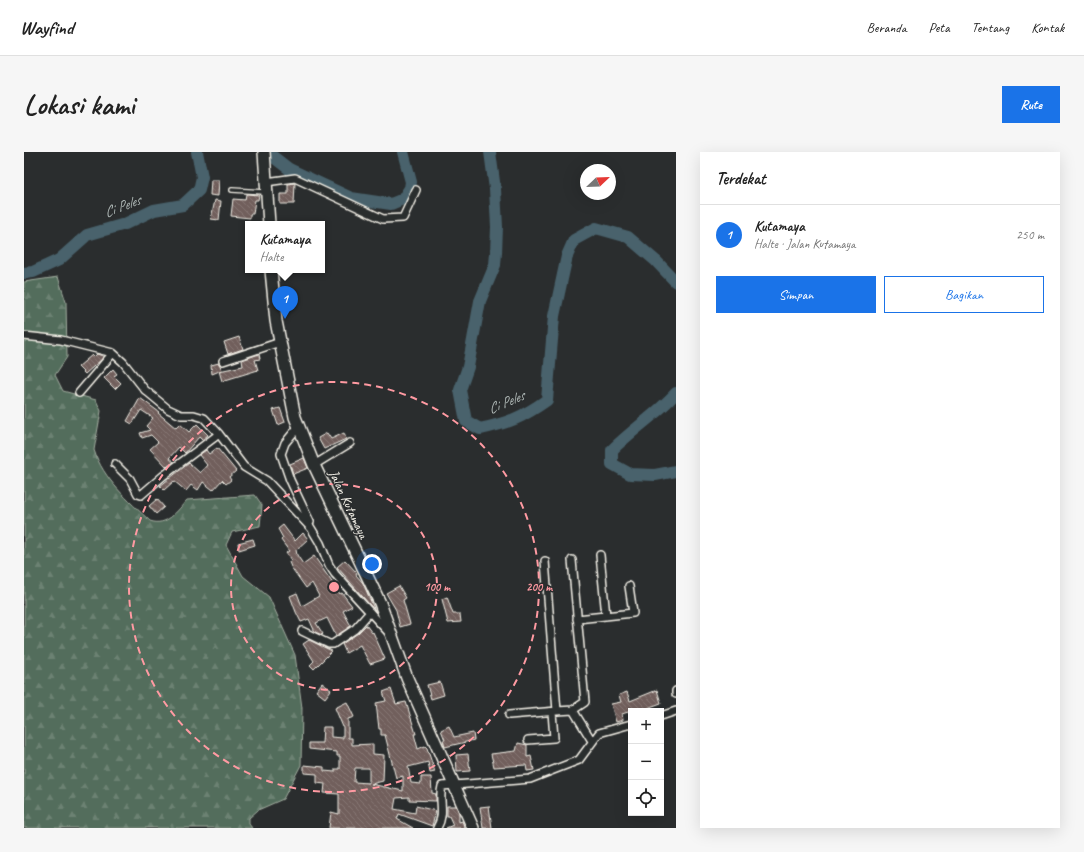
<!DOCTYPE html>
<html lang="id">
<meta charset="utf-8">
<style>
body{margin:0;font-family:Caveat,sans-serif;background:#f6f6f6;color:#222}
.controls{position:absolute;right:12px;bottom:12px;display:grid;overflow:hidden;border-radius:0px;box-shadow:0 4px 16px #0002}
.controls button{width:36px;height:36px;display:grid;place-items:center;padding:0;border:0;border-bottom:1px solid #e0e0e0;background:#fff;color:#222;font:20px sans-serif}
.compass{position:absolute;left:556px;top:12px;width:36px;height:36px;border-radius:50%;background:#fff;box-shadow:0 4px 16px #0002;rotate:67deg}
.you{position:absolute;left:348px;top:412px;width:14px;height:14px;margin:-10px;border:3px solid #fff;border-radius:50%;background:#1a73e8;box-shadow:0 0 0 6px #1a73e833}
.badge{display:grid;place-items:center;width:26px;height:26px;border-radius:50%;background:#1a73e8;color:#fff;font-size:13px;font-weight:700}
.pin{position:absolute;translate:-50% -33px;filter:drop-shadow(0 1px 2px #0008)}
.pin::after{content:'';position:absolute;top:21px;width:14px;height:12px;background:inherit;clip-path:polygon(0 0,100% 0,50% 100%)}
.popup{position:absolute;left:221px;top:69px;width:80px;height:52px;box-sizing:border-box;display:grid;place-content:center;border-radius:0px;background:#fff;filter:drop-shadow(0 1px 3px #0005);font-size:13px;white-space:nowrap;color:#767676}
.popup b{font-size:15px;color:#222}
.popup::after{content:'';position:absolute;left:50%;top:100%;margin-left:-8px;border:8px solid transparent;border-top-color:#fff}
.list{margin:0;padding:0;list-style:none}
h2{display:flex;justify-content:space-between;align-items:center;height:52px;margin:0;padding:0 16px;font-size:17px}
h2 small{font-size:13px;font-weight:400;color:#767676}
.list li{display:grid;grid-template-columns:26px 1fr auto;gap:12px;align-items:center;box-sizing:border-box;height:60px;padding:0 16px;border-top:1px solid #e0e0e0}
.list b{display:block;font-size:15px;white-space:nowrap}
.list p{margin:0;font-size:13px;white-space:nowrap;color:#767676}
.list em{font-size:13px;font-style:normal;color:#767676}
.actions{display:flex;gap:8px;padding:12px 16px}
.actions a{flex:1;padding:9px 0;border:1px solid #1a73e8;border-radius:0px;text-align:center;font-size:14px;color:#1a73e8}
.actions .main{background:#1a73e8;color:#fff}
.icon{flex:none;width:22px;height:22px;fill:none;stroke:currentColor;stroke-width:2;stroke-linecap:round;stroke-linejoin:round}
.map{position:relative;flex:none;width:652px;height:676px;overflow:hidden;border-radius:0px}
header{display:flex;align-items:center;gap:24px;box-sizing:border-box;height:56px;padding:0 20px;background:#fff;border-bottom:1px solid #e0e0e0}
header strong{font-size:19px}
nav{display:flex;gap:22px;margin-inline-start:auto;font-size:14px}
.intro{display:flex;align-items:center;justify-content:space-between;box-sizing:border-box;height:96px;padding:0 24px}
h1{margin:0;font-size:28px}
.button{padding:10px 18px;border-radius:0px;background:#1a73e8;color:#fff;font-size:14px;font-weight:700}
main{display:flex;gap:24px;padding:0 24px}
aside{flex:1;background:#fff;border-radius:0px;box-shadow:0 4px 16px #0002}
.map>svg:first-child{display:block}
.forest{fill:url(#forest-firs);stroke:#a4afa2}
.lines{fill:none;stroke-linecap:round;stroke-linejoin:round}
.river{stroke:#48626c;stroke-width:12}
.building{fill:url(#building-back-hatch);stroke:#f4f1e8;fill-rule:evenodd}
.lane-casing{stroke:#f4f1e8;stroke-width:6}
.street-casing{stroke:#f4f1e8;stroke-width:10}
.secondary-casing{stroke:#f4f1e8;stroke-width:14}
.lane{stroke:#2a2d2e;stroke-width:3.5}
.street{stroke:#2a2d2e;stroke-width:7}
.secondary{stroke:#2a2d2e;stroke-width:11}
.ring{fill:none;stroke:#ff9aa2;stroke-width:2;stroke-dasharray:7 5}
.labels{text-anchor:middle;stroke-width:3;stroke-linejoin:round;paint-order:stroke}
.street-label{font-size:14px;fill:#f4f1e8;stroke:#2a2d2e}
.water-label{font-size:15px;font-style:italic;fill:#afb8b6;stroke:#2a2d2e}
.centre{fill:#ff9aa2;stroke:#2a2d2e;stroke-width:2}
.ring-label{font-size:12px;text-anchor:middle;font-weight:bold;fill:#ff9aa2;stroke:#2a2d2e;stroke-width:3;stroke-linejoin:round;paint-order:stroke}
</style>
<header>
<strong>Wayfind</strong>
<nav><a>Beranda</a><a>Peta</a><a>Tentang</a><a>Kontak</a></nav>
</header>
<div class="intro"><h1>Lokasi kami</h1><a class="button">Rute</a></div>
<main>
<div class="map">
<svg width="652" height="676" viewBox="0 0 652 676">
<defs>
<pattern id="forest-firs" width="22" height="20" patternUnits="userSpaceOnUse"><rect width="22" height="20" fill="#536d5b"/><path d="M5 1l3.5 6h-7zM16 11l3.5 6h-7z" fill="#6c8273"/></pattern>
<pattern id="building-back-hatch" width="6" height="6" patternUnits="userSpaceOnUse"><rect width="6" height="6" fill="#715e5c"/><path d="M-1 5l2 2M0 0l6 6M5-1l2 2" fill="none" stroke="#867673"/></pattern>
</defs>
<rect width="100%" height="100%" fill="#2a2d2e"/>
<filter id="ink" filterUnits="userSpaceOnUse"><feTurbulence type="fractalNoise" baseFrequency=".025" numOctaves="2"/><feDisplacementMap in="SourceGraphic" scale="8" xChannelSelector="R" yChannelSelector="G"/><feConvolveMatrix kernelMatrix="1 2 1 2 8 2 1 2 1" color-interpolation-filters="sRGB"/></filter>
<g filter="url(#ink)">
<path class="forest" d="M34,125L42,150L43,205L31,223L39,239L72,248L77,259L70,298C79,327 105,349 126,369C143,375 153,359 163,348L231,343L238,353L236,374L208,380L202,393L219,424L245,445L271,503L278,556L277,613L259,647L234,658L225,666V672L228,676H0V130Z"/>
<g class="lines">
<path class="river" d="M243,0L265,17L327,46L367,52L379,47L386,36L387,30L379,0
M466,0L471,37L473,75L472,101L471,113L456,149L444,215L436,238L442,269L456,277C485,271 499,265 523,248L530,164L543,104L550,88L572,76L604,85L632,109L652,130
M0,121L9,120L35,108L63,83L101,72L130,58L159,53L175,38L178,25L173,0
M652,241C632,263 609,277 588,298V312L606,322L631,323L652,319"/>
</g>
<path class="building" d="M187,28H195L194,44L186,43Z
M271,31L270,52H256V42H264V32Z
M222,42L235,43L234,48H231L229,62H226V66L207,64L209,47L221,48Z
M191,48L197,49L195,68L187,67Z
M215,185L219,197L204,202L200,190Z
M73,202L79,204L78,207L61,222L54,215L68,203L70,205Z
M235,202L236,207L231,208L234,218L198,229L195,219L219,214L218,208Z
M195,211L198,218L188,222L187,213Z
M89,217L93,222L90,224L97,231L91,237L80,226Z
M116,246L135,260L134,261L152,276L156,272L165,280L173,272L184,283L178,288L175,285L161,301L155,295L145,306L150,310L143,315L126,297L134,290L127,283L118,286L116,281L126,278L122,274L129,266L117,258L108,272L103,269Z
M256,256L261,270L254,273L249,258Z
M303,281L307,287L320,281L322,287L300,297L294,286Z
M193,296L212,319L205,325L207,328L202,332L198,328L189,338L179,330L174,338L167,333L162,339L150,329L140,338L136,334L165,311L176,321L183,313L175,303L182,298L185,302Z
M280,306L284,316L269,322L266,312Z
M133,347L140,355L132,362L125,354Z
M259,373L271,389L279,381L284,387L272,398L273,403L279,412L290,404L316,442L318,441L328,454L319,459L327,474L312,484L303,466L292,471L299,482L298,483L291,480L285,467L277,470L272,460L266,444L273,441L278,454L295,444L288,431L282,436L267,415L265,410L267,408L262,401L265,399L257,388L259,386L254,377Z
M229,387L231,393L215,398L214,391Z
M321,408L333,421L332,423L339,431L351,459L313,415Z
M375,434L382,446L379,448L386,472L376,475L372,458L362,441Z
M423,445L429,462H436L437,470L424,471L418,447Z
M342,473L348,481L349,480L361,507L346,512L336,493L322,501L318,492L334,481Z
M285,488L308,499L290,517L286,513L290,509L279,492Z
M416,530L420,543L407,547L403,533Z
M298,531L307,538L301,546L292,539Z
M367,537L372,552L382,550L392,582H390L394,597L401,594L403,596L411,620L406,621L404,610L384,615L387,631L397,632V625H407L408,641L412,642V649L385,648V645L372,646L370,657L391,661L392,654L412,659L408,674L375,662L373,667L389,676H305L307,660L315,662V642L300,641L301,632L293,631V622L280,621V613L300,615V619L311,620V617H316V604H313V600L285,597V591H298L299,575H307V585L319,586V575L311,556L323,550L330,565L324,567V586H328V593L349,592V602L360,603L359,629L347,632L379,639V624L372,626L361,583H357V577H355L352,551L362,549L359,540ZM331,616H345V631L330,630Z
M633,538L637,551L626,555L620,559H607L598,562L599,568L592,570L587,552L597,550L595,543L603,540L606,549Z
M425,574L430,585L449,581L450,588L421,595L419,588H421L417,578Z
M494,591L503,593V605L507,604L510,618L503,619L502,613L470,615L467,602L492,599Z
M444,602L446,619L433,620L432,603Z
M423,654H432L435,661V670L438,669L441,676H422L429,673L425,664H423Z
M465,654L468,676H459L456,655Z"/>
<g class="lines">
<g class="lane-casing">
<path id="lane" d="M208,38L240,40"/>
</g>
<g class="street-casing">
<path id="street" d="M242,30L271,26L359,67L379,66L392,38
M0,184L37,188L89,201L99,210L121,238L144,257L157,263H170L180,266L195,282L220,315L243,329L287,376L296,391L305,413L311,422L365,481
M199,209L256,190
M55,241L89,201
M275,274L261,291L257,302L266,328L286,370
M91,312L106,327L114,342L117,343L139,324L195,282
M290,313L326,291
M576,403L582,464
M548,408L561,550L549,558L568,589
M521,409L533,559L549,558
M553,467L609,461L605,434
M278,479L305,492H309L331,477L346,460
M652,539V542
M485,563L533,559
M637,564L652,559
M504,588L530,586L528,560
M413,676C422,660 414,648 418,634L506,627L555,608L575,581L607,572"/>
</g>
<g class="secondary-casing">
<path id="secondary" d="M240,0L245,72
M247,118L252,169L271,265L290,313L356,451L383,526L449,676"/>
</g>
<use href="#lane" class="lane"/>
<use href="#street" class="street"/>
<use href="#secondary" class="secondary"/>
</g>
</g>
<g class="ring">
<circle cx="310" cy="435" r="103"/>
<circle cx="310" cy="435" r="205"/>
</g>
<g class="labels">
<g class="street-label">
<text transform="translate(325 352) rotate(65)" y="5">Jalan Kutamaya</text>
</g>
<g class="water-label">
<text transform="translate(98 54) rotate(-21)" y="5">Ci Peles</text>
<text transform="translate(482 250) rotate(-23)" y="5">Ci Peles</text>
</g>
</g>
<circle cx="310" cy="435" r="6" class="centre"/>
<g class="ring-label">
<text x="413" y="439">100 m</text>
<text x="515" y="439">200 m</text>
</g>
</svg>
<div class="controls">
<button>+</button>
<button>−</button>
<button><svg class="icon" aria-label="locate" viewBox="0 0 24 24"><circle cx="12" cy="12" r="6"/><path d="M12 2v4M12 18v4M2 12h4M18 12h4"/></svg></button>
</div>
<svg class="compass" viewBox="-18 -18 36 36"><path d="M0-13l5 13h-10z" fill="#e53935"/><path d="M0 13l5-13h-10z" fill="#767676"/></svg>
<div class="you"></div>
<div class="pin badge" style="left:261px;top:167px">1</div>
<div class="popup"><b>Kutamaya</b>Halte</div>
</div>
<aside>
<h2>Terdekat<small></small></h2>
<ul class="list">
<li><span class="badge">1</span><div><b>Kutamaya</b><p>Halte · Jalan Kutamaya</p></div><em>250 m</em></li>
</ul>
<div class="actions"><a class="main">Simpan</a><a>Bagikan</a></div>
</aside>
</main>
